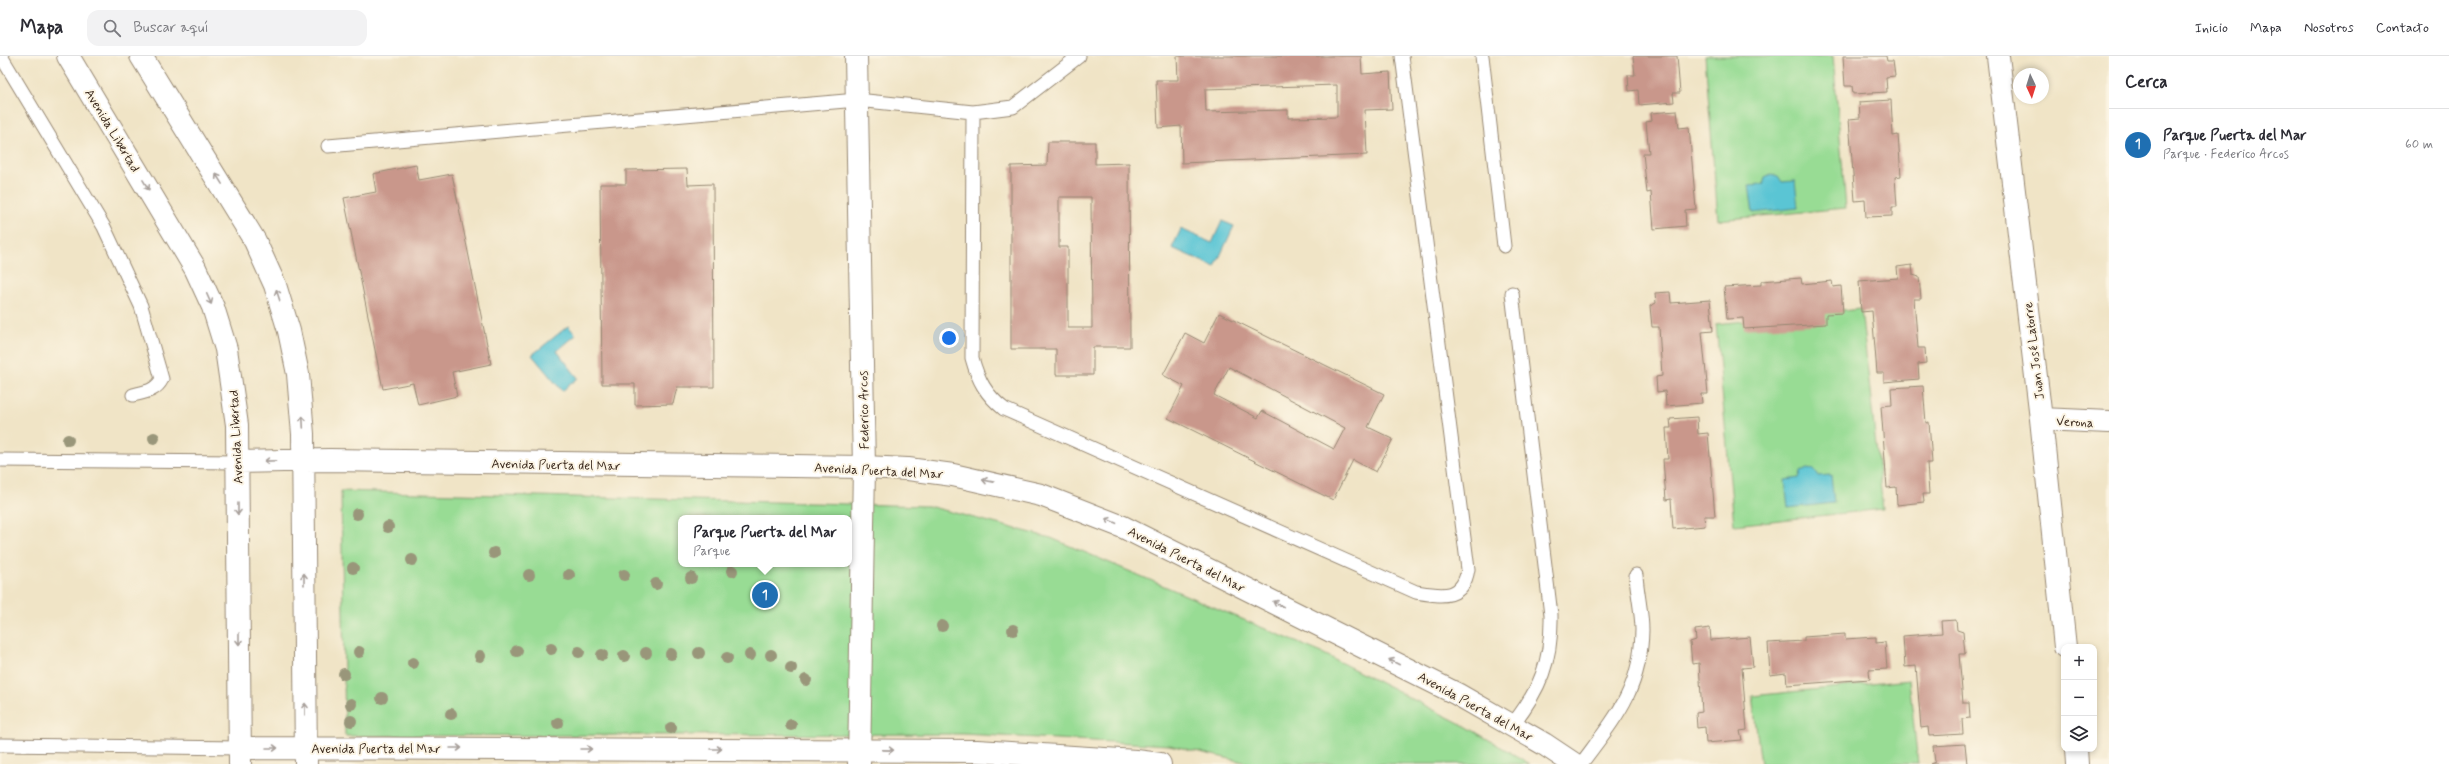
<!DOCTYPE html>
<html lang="es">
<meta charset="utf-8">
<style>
body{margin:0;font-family:Mynerve,sans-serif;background:#f2f2f3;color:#2b2b33}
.controls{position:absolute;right:12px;bottom:12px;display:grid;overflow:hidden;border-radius:8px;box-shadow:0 2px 6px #0003}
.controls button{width:36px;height:36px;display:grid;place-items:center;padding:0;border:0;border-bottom:1px solid #e1e1e2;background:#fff;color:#2b2b33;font:20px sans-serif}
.compass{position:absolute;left:2013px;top:12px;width:36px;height:36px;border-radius:50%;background:#fff;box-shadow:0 2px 6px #0003;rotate:176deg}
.you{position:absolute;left:949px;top:282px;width:14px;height:14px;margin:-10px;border:3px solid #fff;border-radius:50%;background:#1a73e8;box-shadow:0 0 0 6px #1a73e833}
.badge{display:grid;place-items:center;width:26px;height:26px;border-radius:50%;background:#1f6fb2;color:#fff;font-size:13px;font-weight:700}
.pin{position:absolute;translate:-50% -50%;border:2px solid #fff;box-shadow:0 1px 4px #0006}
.popup{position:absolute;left:678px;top:459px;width:174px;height:52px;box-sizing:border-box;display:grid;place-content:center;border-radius:8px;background:#fff;filter:drop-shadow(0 1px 3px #0005);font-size:13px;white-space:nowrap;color:#7c7c81}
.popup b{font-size:15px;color:#2b2b33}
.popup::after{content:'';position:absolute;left:50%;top:100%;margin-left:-8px;border:8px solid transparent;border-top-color:#fff}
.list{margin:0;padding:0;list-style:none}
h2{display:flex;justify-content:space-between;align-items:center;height:52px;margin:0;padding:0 16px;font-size:17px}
h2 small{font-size:13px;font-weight:400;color:#7c7c81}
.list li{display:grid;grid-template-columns:26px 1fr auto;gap:12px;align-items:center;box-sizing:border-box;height:72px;padding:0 16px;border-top:1px solid #e1e1e2}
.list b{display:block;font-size:15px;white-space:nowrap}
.list p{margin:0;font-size:13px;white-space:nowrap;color:#7c7c81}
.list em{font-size:13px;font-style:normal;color:#7c7c81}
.icon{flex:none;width:22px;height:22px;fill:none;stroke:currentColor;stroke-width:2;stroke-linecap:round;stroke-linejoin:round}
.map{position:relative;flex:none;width:2109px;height:708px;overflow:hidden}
header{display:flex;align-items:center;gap:24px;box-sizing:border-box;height:56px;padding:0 20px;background:#fff;border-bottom:1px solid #e1e1e2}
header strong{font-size:19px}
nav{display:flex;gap:22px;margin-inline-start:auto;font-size:14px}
.search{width:280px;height:36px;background:#f2f2f3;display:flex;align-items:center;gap:10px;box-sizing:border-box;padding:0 14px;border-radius:12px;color:#7c7c81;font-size:15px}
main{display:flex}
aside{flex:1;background:#fff}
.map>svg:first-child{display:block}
.green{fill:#98dc94;stroke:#6a8359;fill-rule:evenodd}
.water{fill:#5ac5d4;stroke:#4a7879}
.building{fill:#c9978b;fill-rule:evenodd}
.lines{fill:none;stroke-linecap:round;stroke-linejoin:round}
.service-casing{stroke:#968772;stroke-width:15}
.minor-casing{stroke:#968772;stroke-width:24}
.tertiary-casing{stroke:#968772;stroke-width:24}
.service{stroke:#fff;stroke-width:13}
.minor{stroke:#fff;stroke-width:22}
.tertiary{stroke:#fff;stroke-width:22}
.tree{fill:#99967a}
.oneway{stroke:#a79f9a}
.labels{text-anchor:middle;stroke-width:4;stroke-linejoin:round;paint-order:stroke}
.street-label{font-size:13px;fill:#3b2a1e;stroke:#fcf5e5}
</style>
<header>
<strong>Mapa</strong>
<div class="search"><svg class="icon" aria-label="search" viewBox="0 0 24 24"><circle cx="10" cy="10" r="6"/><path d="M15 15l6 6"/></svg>Buscar aquí</div>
<nav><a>Inicio</a><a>Mapa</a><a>Nosotros</a><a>Contacto</a></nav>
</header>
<main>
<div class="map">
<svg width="2109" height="708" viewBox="0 0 2109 708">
<rect width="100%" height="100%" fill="#fcf5e5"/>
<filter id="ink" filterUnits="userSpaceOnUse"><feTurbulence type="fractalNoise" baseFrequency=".025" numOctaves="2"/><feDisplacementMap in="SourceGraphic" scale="8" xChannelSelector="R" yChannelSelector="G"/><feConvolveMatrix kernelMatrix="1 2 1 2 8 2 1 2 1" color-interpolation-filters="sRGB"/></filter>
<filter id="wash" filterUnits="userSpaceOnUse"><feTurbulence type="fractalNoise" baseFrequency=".012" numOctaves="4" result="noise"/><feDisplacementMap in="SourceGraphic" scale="16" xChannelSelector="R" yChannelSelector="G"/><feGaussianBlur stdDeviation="0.9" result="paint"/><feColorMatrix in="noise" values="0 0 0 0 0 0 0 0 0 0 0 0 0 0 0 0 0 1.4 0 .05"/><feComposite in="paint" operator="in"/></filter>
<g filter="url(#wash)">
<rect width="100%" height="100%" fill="#f0e4c6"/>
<path class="green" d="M1705,0H1833L1846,152L1718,164Z
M1861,253L1883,453L1734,469L1716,268Z
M341,435L928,450L1051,482L1322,597L1467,671L1530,708H1252L1169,689L963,678L345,680ZM681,462H849V508H681Z
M1909,624L1918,708H1761L1752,640Z"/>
<path class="water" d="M1771,118L1778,120L1782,126L1795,125L1798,152L1753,157L1749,129L1763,128L1765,121Z
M1222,165L1234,170L1215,211L1172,192L1181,173L1212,187Z
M568,270L576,279L557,295L578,322L562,335L532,299Z
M1807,413L1814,414L1818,420L1831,419L1834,447L1788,452L1785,424L1799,422L1801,416Z"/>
<g id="blocks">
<path class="building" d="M1177,0H1361L1362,18L1390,16L1392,53L1365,54L1367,99L1182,107L1181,70L1158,72L1156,24H1178ZM1337,29V61L1288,62V54L1206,56L1205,33Z
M1633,0H1677L1680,37H1673L1674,46L1639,49L1638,34L1629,35L1628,19H1635Z
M1843,0H1886L1887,5H1893L1895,20L1886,21L1887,36L1853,38L1852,30H1845Z
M1891,44L1893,80L1898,79L1901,120L1895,121L1897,151H1892V160L1866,161L1865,144L1855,145L1849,63L1860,62L1859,46Z
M1677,55L1679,72L1689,71L1696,153L1685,154L1686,170L1654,173L1651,136L1647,137L1643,97H1649L1646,66L1652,65L1651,57Z
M1048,86H1095V108L1129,107L1130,291H1093V319H1056V293H1011V110L1047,109ZM1059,141H1091L1092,272H1068V191H1059Z
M416,109L419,124L452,118L491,308L452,316L457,340L418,349L413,327L383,333L344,142L376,136L373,118Z
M687,113L688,129L713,128L714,331H677L673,348L635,349V328H602L600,128H626V114Z
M1912,209L1913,219L1919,221L1921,243H1914L1918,292H1925L1926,307L1918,308L1919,323L1884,326V317H1877L1872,255L1861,256L1859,225L1898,222L1897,211Z
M1801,222L1802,228L1832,225L1833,231L1841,230L1843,257L1826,258V268L1744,273L1743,262L1727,263L1724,231L1761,229V225Z
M1670,236L1671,247L1710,244L1713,275L1702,276L1708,338H1701L1702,347L1666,350L1665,335L1657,336L1656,321L1662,320L1659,271H1652L1650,250L1656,247L1655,237Z
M1219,257L1384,338L1368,371L1393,383L1376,416L1353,404L1333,444L1168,362L1184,330L1163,319L1185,277L1204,287ZM1229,311L1345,372L1334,393L1262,355L1258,362L1214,339Z
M1923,330L1926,367L1929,366L1932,407H1927L1929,438H1923L1924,446L1897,449L1896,431L1887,432L1881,350L1892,349L1891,332Z
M1697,361L1698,378L1708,377L1715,460H1704L1705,470L1673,473L1671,443L1666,444L1663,403H1668L1666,372H1671L1670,363Z
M1956,564L1957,574L1963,576L1965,598H1959L1963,647H1969L1970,662L1962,663L1963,678L1929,680L1928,671L1921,672L1916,610L1905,611L1903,580L1942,577L1941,565Z
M1710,572L1711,584L1750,581L1753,611L1742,612L1747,674L1740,675L1742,684L1706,687L1705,671L1697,672L1696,657L1702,656L1699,607L1692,608L1690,586L1696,584L1695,574Z
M1845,578V583L1876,581V587L1885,586L1887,613L1869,614L1870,623L1787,629L1786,617L1770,619L1768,587L1804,585V581Z
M1965,688L1967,708H1930L1935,706L1933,690Z"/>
</g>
</g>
<g filter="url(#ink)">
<use href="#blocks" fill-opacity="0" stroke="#968772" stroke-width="1"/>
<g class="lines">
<g class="service-casing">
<path id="service" d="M1,0L104,171L141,250L162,323C156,335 145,336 133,339
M1482,0L1504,190
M973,56L972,302C978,324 986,339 1004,353L1416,536C1441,540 1463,545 1468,513L1402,0
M328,90L857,44L973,56L1013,51L1079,0
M1512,237L1551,559C1552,605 1540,634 1512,669
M0,404L238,406
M0,689L240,692
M1581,708C1615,662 1641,634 1642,574C1642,556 1637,537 1636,519"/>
</g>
<g class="minor-casing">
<path id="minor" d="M856,0L864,411L859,708
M1998,0L2041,363L2065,591
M2041,363L2109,366
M2076,693L2077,708"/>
</g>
<g class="tertiary-casing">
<path id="tertiary" d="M68,0L195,212L213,251L226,293L237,369L240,708
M141,0L255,185L275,229L289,275L298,318L303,378L306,708
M238,406L329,404L864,411L908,413L953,419L1041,439L1123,471L1457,638L1544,688L1574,708
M240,692L977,695L1136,705L1160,708"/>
</g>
<use href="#service" class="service"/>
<use href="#minor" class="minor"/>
<use href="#tertiary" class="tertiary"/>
</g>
<g class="tree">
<circle cx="154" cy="382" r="6"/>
<circle cx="68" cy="384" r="6"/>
<circle cx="357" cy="458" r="6"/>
<circle cx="388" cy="471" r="6"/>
<circle cx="494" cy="497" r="6"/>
<circle cx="412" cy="504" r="6"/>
<circle cx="353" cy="512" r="6"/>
<circle cx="732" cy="515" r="6"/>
<circle cx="529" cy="519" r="6"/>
<circle cx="569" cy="519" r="6"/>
<circle cx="624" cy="519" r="6"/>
<circle cx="691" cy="522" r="6"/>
<circle cx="656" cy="528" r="6"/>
<circle cx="942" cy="570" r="6"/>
<circle cx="1013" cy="574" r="6"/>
<circle cx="551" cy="593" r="6"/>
<circle cx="517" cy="595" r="6"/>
<circle cx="359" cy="596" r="6"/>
<circle cx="579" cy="596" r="6"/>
<circle cx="646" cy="597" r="6"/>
<circle cx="699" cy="597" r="6"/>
<circle cx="671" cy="598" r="6"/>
<circle cx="602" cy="599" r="6"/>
<circle cx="750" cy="599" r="6"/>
<circle cx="771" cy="599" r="6"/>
<circle cx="480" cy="600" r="6"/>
<circle cx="624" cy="600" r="6"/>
<circle cx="727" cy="602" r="6"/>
<circle cx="413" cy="607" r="6"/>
<circle cx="791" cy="612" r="6"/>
<circle cx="344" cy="618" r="6"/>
<circle cx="806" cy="624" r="6"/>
<circle cx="382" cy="642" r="6"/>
<circle cx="351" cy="648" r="6"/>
<circle cx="451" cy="658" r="6"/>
<circle cx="351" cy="665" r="6"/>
<circle cx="558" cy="667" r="6"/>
<circle cx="791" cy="669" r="6"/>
<circle cx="671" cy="672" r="6"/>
</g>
<defs><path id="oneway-shaft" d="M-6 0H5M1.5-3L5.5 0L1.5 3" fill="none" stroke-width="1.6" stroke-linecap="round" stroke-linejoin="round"/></defs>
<g class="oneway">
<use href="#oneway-shaft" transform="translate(219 123) rotate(-122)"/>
<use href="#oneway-shaft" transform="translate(146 129) rotate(59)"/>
<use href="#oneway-shaft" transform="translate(278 239) rotate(-108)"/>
<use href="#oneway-shaft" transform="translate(209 243) rotate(66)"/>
<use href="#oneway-shaft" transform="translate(303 366) rotate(-93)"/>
<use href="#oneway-shaft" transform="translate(270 405) rotate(178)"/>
<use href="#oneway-shaft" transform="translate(988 425) rotate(-169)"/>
<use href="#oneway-shaft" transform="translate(238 453) rotate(90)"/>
<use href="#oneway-shaft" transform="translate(1111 465) rotate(-157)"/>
<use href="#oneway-shaft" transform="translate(304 523) rotate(-90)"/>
<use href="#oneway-shaft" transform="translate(1278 548) rotate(-153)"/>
<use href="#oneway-shaft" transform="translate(239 583) rotate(90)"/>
<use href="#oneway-shaft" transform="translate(1394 606) rotate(-153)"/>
<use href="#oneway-shaft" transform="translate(305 653) rotate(-90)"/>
<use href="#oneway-shaft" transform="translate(272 692)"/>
<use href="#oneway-shaft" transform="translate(456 692)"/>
<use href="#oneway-shaft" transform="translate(586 693)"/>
<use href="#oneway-shaft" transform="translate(716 693)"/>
<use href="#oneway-shaft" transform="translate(888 694) rotate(1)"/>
</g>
</g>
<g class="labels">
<g class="street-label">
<text transform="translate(113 74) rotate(59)" y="5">Avenida Libertad</text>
<text transform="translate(2033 295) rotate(-97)" y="5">Juan José Latorre</text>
<text transform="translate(863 354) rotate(-91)" y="5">Federico Arcos</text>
<text transform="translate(2075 365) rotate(3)" y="5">Verona</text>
<text transform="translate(235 381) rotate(-93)" y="5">Avenida Libertad</text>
<text transform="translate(556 408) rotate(1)" y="5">Avenida Puerta del Mar</text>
<text transform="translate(879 414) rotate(3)" y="5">Avenida Puerta del Mar</text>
<text transform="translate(1187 503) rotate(27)" y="5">Avenida Puerta del Mar</text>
<text transform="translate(1476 650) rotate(29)" y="5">Avenida Puerta del Mar</text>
<text x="376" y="697">Avenida Puerta del Mar</text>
</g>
</g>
</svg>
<div class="controls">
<button>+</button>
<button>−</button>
<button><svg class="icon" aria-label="layers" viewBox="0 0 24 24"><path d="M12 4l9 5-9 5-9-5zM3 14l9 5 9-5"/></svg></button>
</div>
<svg class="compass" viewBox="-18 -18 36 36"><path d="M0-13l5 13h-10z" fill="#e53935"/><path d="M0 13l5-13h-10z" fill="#7c7c81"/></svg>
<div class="you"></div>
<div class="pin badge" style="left:765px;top:539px">1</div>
<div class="popup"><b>Parque Puerta del Mar</b>Parque</div>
</div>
<aside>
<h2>Cerca<small></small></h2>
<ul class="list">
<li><span class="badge">1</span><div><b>Parque Puerta del Mar</b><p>Parque · Federico Arcos</p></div><em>60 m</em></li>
</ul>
</aside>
</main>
